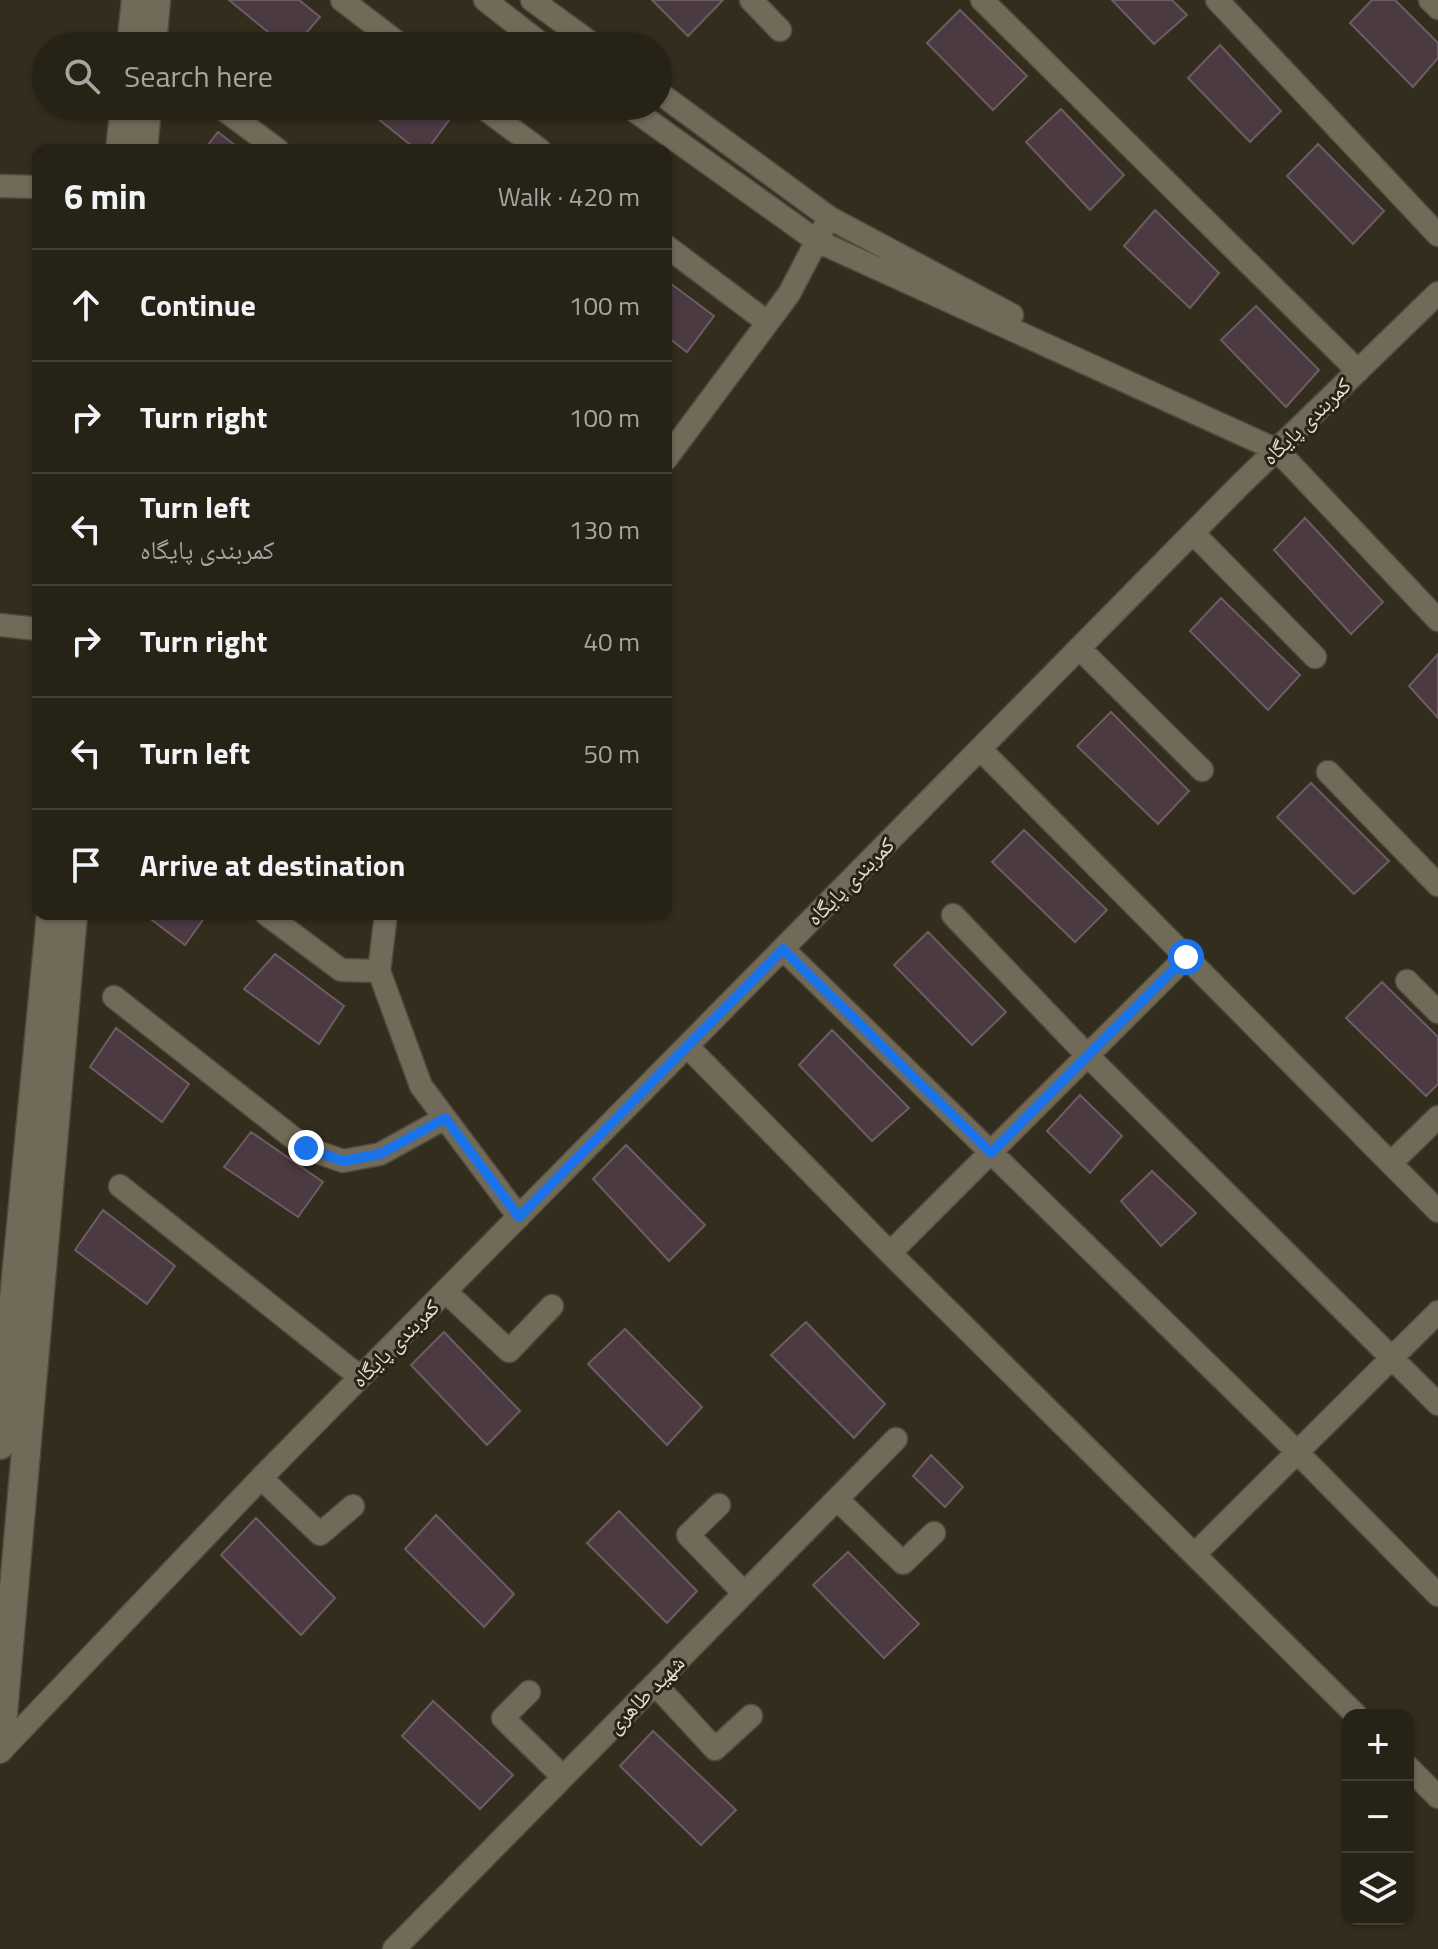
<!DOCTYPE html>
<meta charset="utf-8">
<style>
body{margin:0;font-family:"Titillium Web","Noto Naskh Arabic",sans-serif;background:#322f23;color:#f1f3f6}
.controls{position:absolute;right:24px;bottom:24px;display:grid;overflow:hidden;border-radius:16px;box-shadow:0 2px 6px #0004}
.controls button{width:72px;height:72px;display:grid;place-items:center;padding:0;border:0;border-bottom:2px solid #423f35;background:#262216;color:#f1f3f6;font:40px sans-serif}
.stop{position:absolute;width:24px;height:24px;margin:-18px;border:6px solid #1a73e8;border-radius:50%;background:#fff}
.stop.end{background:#1a73e8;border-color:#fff;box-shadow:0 2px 8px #0008}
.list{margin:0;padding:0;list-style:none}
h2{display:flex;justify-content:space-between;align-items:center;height:104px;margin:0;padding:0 32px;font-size:34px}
h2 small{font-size:26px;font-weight:400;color:#a4a4a1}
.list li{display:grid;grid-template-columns:52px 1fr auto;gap:24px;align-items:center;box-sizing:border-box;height:112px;padding:0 32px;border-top:2px solid #423f35}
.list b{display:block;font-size:30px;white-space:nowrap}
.list p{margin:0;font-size:26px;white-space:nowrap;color:#a4a4a1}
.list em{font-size:26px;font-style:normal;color:#a4a4a1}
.icon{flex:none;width:44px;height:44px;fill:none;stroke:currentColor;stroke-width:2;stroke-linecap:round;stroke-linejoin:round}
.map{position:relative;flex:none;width:1438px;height:1949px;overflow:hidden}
.search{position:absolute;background:#262216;box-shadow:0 2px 6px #0004;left:32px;top:32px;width:640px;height:88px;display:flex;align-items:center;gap:20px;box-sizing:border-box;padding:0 28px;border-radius:44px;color:#a4a4a1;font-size:30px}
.panel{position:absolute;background:#262216;box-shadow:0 2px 6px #0004;left:32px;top:144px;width:640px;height:776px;border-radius:16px}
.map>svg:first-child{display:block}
.building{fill:#4b3a42;stroke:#6e5c64;stroke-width:2}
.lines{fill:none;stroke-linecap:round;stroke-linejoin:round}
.minor-casing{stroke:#504a3d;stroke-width:25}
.tertiary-casing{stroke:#504a3d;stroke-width:31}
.minor{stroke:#726a59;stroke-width:22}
.tertiary{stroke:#726a59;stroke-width:28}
.route{stroke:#1a73e8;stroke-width:10}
.labels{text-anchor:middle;stroke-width:6;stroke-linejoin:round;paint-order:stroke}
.street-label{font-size:22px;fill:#e5e1d7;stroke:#292314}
</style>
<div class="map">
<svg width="1438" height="1949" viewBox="0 0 1438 1949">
<rect width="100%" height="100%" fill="#332d1e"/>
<path class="building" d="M229,0H299L320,17L295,46H285Z
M652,0H723L688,36Z
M1112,0H1172L1187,15L1154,44Z
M1372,0H1395L1438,43V58L1413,87L1350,23Z
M960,10L1027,76L993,110L927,43Z
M1220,45L1281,111L1250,142L1188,78Z
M362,106H439L452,116L427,150H417Z
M1061,109L1124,175L1090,210L1026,142Z
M218,132L241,150H204Z
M1318,144L1384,211L1353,244L1287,176Z
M1155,210L1219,273L1190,308L1124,246Z
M666,280L714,316L687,352L666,336Z
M1256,306L1319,370L1286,407L1221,340Z
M1305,518L1383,602L1351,634L1274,550Z
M1221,598L1300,675L1268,710L1190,631Z
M1438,654V718L1409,686Z
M1111,712L1189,791L1158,824L1077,746Z
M1311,783L1389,861L1354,894L1277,817Z
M1024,830L1107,910L1075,942L992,862Z
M144,914H207L185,945Z
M928,932L1006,1012L972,1045L894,965Z
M275,954L344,1006L319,1044L244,989Z
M1382,982L1438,1037V1084L1426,1096L1346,1018Z
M116,1028L189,1084L162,1122L90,1067Z
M832,1030L909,1108L872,1141L799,1065Z
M1080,1095L1122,1136L1090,1173L1047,1131Z
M251,1132L323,1182L298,1217L224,1167Z
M626,1145L705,1225L669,1261L593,1179Z
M1152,1171L1196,1213L1161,1246L1121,1201Z
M103,1210L175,1266L147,1304L75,1250Z
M806,1322L885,1404L854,1438L771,1355Z
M625,1329L702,1407L667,1445L588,1364Z
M444,1332L520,1411L487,1445L411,1365Z
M931,1455L963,1487L945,1507L913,1476Z
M619,1511L697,1591L667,1623L587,1543Z
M436,1515L514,1594L484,1627L405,1549Z
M256,1518L335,1598L301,1635L221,1555Z
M848,1552L919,1624L884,1658L813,1585Z
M433,1701L513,1775L480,1809L402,1736Z
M653,1731L736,1810L701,1845L620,1766Z"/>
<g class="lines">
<g class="minor-casing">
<path id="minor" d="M342,0L402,46
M485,0L544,46
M532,0L595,46
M751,0L780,30
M982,0L1358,371
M1217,0L1438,235
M1430,0L1438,8
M658,92L830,218L1012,315
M219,106L278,150
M481,106L540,150
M628,106L817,241L1277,450L1438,620
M0,186L38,187
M666,246L767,322
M666,459L789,294L823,229
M1193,533L1315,657
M0,625L38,629
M1079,648L1202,770
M980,749L1438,1211
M1328,772L1438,885
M266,914L341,970L379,971
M386,914L379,971L421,1086L519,1217
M953,915L1088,1056L1438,1404
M783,949L1282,1437L1438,1595
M1407,981L1438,1012
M114,997L306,1148L343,1161L380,1154L445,1118
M687,1046L890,1253L1356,1715
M1391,1163L1438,1117
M120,1186L360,1377
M890,1253L1186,957
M445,1291L509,1351L552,1306
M261,1478L320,1534L353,1506
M837,1499L903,1563L934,1533
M719,1505L688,1535L744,1593
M1195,1554L1438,1312
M655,1684L715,1749L751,1716
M529,1692L503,1718L563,1777
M0,1752L261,1478L1238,487L1438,293
M1408,1767L1438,1797
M394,1949L896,1439"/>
</g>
<g class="tertiary-casing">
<path id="tertiary" d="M131,46L136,0
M152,46L156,0
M120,150L125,106
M143,150L147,106
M0,1445L51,914
M0,1748L73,914"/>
</g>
<use href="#minor" class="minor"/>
<use href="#tertiary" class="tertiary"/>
</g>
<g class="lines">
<path class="route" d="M306,1148L343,1161L380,1154L445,1118L519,1217L783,949L991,1153L1186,957"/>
</g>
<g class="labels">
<g class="street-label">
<text transform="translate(1306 421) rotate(-44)" y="8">کمربندی پایگاه</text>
<text transform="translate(850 881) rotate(-45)" y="8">کمربندی پایگاه</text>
<text transform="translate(395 1343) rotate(-45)" y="8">کمربندی پایگاه</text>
<text transform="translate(645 1694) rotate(-45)" y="8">شهید طاهری</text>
</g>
</g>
</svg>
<div class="controls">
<button>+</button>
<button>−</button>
<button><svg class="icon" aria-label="layers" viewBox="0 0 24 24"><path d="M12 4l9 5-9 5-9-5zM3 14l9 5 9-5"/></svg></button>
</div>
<div class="stop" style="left:1186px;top:957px"></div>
<div class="stop end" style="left:306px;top:1148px"></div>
<div class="search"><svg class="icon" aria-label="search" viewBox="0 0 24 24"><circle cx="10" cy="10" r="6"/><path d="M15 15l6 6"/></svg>Search here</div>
<section class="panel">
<h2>6 min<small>Walk · 420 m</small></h2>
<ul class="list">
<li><svg class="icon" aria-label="ahead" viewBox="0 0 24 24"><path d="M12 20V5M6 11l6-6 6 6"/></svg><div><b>Continue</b></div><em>100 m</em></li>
<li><svg class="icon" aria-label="right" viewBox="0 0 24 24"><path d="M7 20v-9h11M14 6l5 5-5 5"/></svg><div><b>Turn right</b></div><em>100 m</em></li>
<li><svg class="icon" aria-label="left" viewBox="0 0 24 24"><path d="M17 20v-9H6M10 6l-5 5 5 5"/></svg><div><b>Turn left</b><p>کمربندی پایگاه</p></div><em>130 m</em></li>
<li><svg class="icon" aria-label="right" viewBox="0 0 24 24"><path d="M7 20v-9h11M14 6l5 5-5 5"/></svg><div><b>Turn right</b></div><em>40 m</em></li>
<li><svg class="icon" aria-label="left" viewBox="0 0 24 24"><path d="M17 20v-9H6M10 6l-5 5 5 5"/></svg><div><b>Turn left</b></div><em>50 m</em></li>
<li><svg class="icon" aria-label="arrive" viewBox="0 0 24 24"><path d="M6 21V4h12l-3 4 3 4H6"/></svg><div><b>Arrive at destination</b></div></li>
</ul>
</section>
</div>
